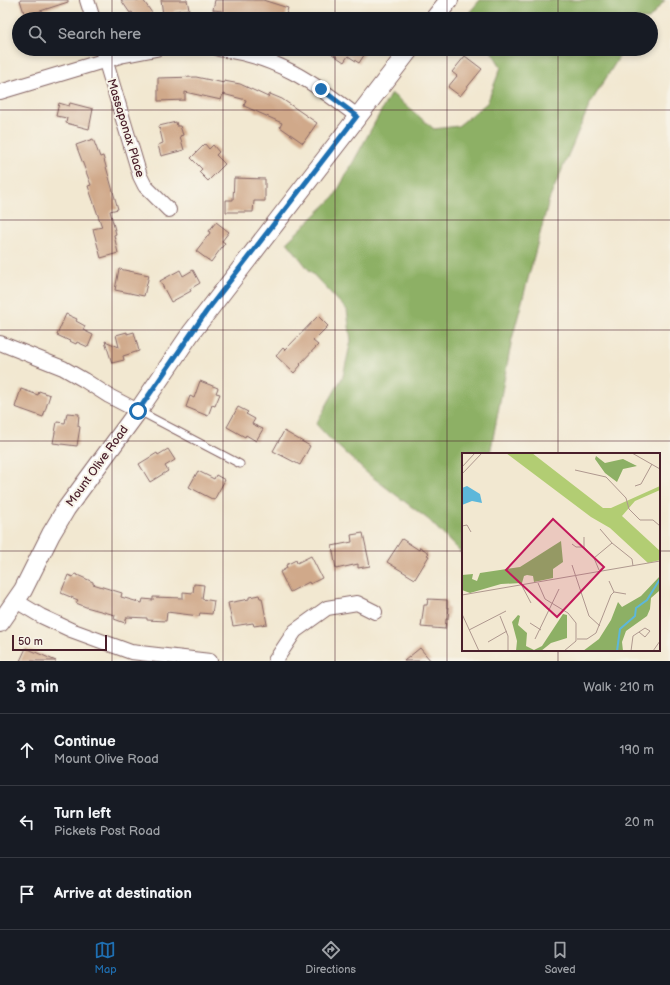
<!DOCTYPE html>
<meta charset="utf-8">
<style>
body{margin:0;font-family:"Balsamiq Sans",sans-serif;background:#242831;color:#f1f3f6}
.scale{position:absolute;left:12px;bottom:10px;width:95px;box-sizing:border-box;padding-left:4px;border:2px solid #4a1f2b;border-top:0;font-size:11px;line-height:14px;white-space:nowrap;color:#4a1f2b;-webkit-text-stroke:3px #f7f3e8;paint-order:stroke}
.stop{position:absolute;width:12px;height:12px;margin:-9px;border:3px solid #1f6fb2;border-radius:50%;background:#fff}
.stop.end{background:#1f6fb2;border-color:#fff;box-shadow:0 1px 4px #0008}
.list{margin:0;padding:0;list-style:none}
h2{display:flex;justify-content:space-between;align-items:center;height:52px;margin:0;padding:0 16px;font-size:17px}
h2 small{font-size:13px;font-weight:400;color:#9ea1a6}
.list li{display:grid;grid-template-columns:26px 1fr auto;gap:12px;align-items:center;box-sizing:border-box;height:72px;padding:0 16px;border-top:1px solid #363941}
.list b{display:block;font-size:15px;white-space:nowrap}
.list p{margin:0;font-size:13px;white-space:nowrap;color:#9ea1a6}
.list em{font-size:13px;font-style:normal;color:#9ea1a6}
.icon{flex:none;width:22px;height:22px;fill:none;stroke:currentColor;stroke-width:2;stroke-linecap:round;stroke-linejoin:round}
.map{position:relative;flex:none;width:670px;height:661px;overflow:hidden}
.search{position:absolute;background:#171b24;box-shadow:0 2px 6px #0003;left:12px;right:12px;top:12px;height:44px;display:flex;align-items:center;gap:10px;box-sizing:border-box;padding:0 14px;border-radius:22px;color:#9ea1a6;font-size:15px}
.sheet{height:268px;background:#171b24}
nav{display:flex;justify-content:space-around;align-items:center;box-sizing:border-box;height:56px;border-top:1px solid #363941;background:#171b24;font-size:11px;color:#9ea1a6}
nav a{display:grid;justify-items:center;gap:2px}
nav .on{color:#1f6fb2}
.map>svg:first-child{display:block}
.forest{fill:#8db065;stroke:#6c6848}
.building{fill:#d0a98a}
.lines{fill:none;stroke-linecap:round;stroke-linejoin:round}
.service-casing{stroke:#856565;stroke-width:9}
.minor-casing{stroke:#856565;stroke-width:16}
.tertiary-casing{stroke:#856565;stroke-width:20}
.service{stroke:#fff;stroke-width:7}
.minor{stroke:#fff;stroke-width:14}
.tertiary{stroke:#fff;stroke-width:18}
.route{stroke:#1f6fb2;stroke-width:5}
.grid{fill:none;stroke:#4a1f2b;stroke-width:1;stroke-opacity:0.55}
.labels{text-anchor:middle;stroke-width:4;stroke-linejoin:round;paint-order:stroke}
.street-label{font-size:12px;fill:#4a1f2b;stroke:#f7f3e8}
.inset-river{fill:none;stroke:#5db7da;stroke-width:2}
.inset-road{fill:none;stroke:#af988f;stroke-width:1}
.view{fill:#c2185b;fill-opacity:0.15;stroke:#c2185b;stroke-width:2}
.inset-edge{fill:none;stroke:#4a1f2b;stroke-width:2}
</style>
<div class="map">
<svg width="670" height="661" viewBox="0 0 670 661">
<rect width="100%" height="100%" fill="#f7f3e8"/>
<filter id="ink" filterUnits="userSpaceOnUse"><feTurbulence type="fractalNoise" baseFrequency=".025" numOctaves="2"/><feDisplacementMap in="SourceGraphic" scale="8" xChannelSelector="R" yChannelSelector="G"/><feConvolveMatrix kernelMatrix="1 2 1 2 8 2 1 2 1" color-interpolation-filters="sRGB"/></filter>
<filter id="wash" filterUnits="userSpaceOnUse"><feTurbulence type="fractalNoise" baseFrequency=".012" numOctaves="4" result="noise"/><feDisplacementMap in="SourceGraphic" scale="16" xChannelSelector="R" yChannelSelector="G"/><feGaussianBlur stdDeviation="0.9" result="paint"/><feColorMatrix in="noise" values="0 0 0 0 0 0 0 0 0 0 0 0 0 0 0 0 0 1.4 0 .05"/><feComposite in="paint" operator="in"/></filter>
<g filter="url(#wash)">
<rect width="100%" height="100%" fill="#f2e8d1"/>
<path class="forest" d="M480,0H665L649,19H472L468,14Z
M490,49H624L590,104L549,200L512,339L490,454H463V555L429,520L367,473L329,438L316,424L343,376L351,341L347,310L309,270L287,242L334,197L391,93L434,129L458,126L487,103L501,67Z"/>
<g id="blocks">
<path class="building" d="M20,0H68V2L25,16Z
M121,0H143L152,13L144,19H136L132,12L130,13Z
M161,0H187L189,9L174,11L175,13L163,15Z
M215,0H263L288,8L285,19H242L229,17V15L222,14V11L213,10Z
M325,49H368L359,63L348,56L344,62Z
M465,56L482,69L460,96L448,87L457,76L452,72Z
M196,77L224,83V81L240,84L268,97L270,94L282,99L317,123L303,143L280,127L282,123L244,106L246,100L223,94L221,100L185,92V100L158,101V78Z
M59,103L69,106L70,103L93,109L89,129L66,123L67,118L56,116Z
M176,122L177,126H180L183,135L180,136L184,150L161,156L158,145L163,143L159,126Z
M93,139L100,157L103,156L118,209L110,211L116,234L114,235L118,253L101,258L93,229L102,227L88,186L91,185L76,145Z
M205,144L209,149L213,145L219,152L216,155L225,164L208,181L199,172L202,169L191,158Z
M234,178L265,179V201H254L253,212H226V200H233Z
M216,222L229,232L222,241L225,243L211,262L196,251L210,233L209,231Z
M119,269L149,275L144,296L115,290Z
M180,270L183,276L193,270L200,283L190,289L191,291L171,302L160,281Z
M66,314L77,319L76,321L85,326L83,330L93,335L88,347L77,342L76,344L57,335Z
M318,316L328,326L313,341L318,345L300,364L301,365L294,373L276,356L283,348L285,350Z
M127,332V334L134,332L139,351L123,356L124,360L112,363L105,341L119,347L116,335Z
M200,381L218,388L216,393L220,394L215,406L212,405L208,416L186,407L190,396L194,398Z
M21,389L38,395L39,391L50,395L43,417L15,407Z
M238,407L248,412L246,414L255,419L252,424L263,429L256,441L246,435L245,437L227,427Z
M67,413L79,414L78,426L80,427L77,446L53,443L57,422L65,423Z
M284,431L310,446L300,465L273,451Z
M168,449L175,460L165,466L168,471L150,482L139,464L157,453L158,455Z
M198,471L214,479L216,475L225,480L214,500L189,487Z
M363,533L370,566L358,568V564L336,569L332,546L352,542L351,535Z
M402,539L419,550L420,547L429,553L427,555L429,556L415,579L387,562Z
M311,556L322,578L310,584L309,582L290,592L280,572L287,568L286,565L296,560L297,563Z
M75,574L93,582V584L122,593L121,597L142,603L143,599L153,600V597L183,598V592L193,593L194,584L204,585L202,599L214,601L212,614L200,613L199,616L167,612L166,621L147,620V618L127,617L125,623L114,619L115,615L86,607L76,603L78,600L61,593L68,575L73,577Z
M259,595L260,598H262L267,624L254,626L253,623L233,626L228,603L249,599V597Z
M428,599L447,600V608H449L448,619H446L445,629L421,627L424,605H427Z
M26,648L56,661H20Z
M420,648L431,661H404Z"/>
</g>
</g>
<g filter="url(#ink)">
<use href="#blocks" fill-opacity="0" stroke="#856565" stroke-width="1"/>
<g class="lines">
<g class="service-casing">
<path id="service" d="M139,411L240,464"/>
</g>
<g class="minor-casing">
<path id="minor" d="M87,0L93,19
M102,49L140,176L145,186L169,210
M219,49C276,56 313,82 357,116
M0,92L120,56L156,49
M0,343L63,368L84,380L109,396L138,411
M16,601L41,616L71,630L131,652L210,661
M275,661L295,631L327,608L357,603L375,612"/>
</g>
<g class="tertiary-casing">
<path id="tertiary" d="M434,19L449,0
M0,623L23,590L51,534L66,509L138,411L191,333L410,49"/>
</g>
<use href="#service" class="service"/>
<use href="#minor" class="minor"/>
<use href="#tertiary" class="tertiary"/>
</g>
</g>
<g class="lines" filter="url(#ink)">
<path class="route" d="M138,411L206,312L357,116L321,89"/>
</g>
<path class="grid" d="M112,0V19M223,0V19M335,0V19M447,0V19M558,0V19M112,49V661M223,49V661M335,49V661M447,49V661M558,49V454M0,110H670M0,220H670M0,330H670M0,441H670M0,551H463M659,551H670M558,650V661"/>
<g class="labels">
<g class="street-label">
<text transform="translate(126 128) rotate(73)" y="4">Massaponax Place</text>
<text transform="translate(97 466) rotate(-54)" y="4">Mount Olive Road</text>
</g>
</g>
<g transform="translate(462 453)">
<rect width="198" height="198" fill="#f2e8d1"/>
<path d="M44,0H70L141,55H149L198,33V37L173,48L160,63L198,98V107L186,110L148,75L129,64Z" fill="#b2cd73"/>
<path d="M134,3L143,10L161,6L175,13L161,16L155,29L143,20L133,6ZM99,88L101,109L91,116V125L72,129L71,123L65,122L62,123L60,130L39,131L8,140L0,137V122L11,121L10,126L15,128L18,120L58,114ZM198,123L197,138L189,145L188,156L185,163L164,178L160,189L161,198H121L137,186L149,167L156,149L160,154L179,143ZM101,161L105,162V185L89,190L79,198H54L55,188L50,169L56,162L58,163L56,172L65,180L64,193L72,197L80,193Z" fill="#8db065"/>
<path d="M5,33L18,41L20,50L10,48L0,52V35Z" fill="#5db7da"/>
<path class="inset-river" d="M155,198L158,176L173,163L174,155L185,147L198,126"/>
<path class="inset-road" d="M170,0L198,16M0,14L13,0M113,17L144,24L164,45L167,56L178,67H191L198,73M0,21L20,0M173,33L179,31L190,11M0,73L5,72L9,79M138,76L150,90L170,106L171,113M122,84V94L132,105L137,117M110,91L114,94H122M132,105L150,90M110,112L127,163L138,173M147,128L152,139M76,130L83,146L106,160L114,170V188L102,198M60,133L69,150M0,142L198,108M0,161L17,198M38,163L46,183V198M68,170L79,177M183,175L188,178L183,184L177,179ZM7,177L44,158M73,186L97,136M115,186H125L134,180L149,142L152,139L164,141M26,189L45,178M169,198L171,183L177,179M191,198L198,188"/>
<path class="view" d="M91,66L142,114L95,164L44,117Z"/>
<rect width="198" height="198" class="inset-edge"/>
</g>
</svg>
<div class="scale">50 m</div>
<div class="stop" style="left:138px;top:411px"></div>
<div class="stop end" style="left:321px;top:89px"></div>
<div class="search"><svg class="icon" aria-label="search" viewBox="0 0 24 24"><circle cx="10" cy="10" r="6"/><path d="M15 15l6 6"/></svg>Search here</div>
</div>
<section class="sheet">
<h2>3 min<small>Walk · 210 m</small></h2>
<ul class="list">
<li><svg class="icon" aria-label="ahead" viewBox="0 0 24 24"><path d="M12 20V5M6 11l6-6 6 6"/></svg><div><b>Continue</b><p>Mount Olive Road</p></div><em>190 m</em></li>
<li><svg class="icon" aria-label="left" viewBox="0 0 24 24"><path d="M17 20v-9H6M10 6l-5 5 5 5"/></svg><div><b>Turn left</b><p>Pickets Post Road</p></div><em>20 m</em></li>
<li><svg class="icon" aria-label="arrive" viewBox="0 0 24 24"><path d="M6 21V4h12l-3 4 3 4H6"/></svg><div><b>Arrive at destination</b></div></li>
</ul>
</section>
<nav>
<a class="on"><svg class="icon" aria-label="map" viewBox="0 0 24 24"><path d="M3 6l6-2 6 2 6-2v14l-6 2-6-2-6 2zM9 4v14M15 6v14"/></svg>Map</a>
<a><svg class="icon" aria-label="directions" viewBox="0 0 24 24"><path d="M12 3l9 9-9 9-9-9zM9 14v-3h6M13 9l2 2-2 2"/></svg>Directions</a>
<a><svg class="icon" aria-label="saved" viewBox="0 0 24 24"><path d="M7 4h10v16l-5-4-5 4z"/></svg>Saved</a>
</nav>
